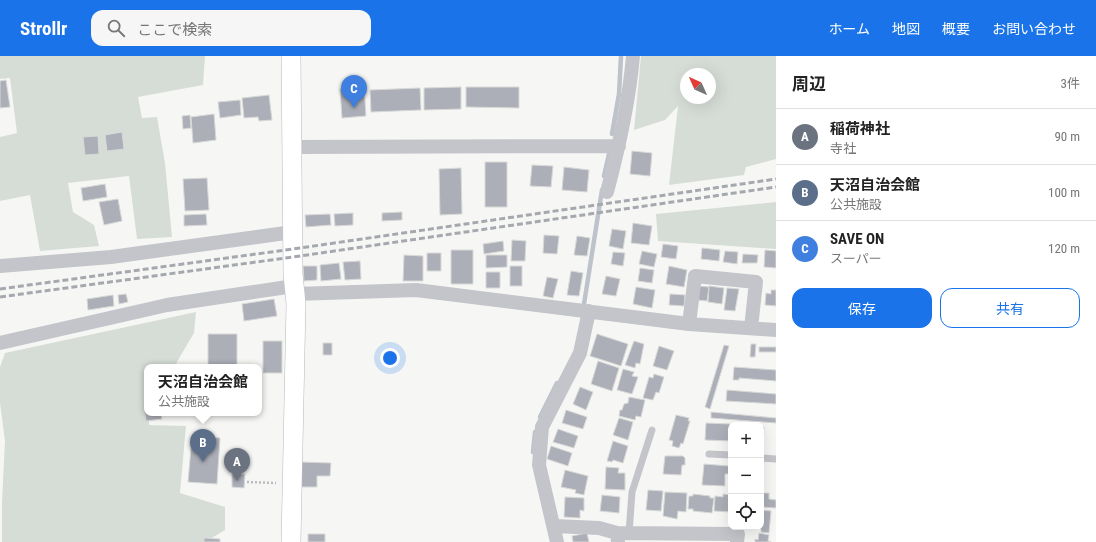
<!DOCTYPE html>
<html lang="ja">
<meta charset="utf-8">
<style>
body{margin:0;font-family:"Roboto Condensed","Noto Sans JP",sans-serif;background:#f6f6f6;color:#222}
.controls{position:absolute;right:12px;bottom:12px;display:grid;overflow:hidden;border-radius:8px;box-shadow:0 4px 16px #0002}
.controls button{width:36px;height:36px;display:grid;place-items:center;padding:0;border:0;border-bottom:1px solid #e0e0e0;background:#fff;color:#222;font:20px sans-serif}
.compass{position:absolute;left:680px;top:12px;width:36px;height:36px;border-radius:50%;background:#fff;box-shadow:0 4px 16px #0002;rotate:315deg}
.you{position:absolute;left:390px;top:302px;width:14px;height:14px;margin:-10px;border:3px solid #fff;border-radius:50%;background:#1a73e8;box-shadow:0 0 0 6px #1a73e833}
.badge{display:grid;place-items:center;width:26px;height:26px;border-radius:50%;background:#1a73e8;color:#fff;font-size:13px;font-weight:700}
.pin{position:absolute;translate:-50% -33px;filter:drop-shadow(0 1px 2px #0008)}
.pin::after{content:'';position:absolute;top:21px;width:14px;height:12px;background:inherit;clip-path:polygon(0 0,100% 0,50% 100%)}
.popup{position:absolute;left:144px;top:308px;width:118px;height:52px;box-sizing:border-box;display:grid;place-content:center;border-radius:8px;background:#fff;filter:drop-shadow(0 1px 3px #0005);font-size:13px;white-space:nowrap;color:#767676}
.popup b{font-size:15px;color:#222}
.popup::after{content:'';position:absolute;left:50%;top:100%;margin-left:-8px;border:8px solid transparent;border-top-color:#fff}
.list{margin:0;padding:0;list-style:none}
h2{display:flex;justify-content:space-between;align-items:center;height:52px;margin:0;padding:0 16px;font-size:17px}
h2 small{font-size:13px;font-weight:400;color:#767676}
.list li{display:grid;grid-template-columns:26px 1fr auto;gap:12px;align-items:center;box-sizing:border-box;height:56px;padding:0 16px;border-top:1px solid #e0e0e0}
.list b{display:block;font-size:15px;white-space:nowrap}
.list p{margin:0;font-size:13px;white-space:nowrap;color:#767676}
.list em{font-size:13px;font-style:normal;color:#767676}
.actions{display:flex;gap:8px;padding:12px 16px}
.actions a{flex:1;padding:9px 0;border:1px solid #1a73e8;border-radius:12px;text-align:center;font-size:14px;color:#1a73e8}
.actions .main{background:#1a73e8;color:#fff}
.icon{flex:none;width:22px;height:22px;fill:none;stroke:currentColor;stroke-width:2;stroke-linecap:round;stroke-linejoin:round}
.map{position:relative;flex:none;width:776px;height:486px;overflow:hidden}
header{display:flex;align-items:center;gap:24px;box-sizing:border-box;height:56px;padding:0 20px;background:#1a73e8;color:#fff}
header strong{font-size:19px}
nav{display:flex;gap:22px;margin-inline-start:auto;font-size:14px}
.search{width:280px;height:36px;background:#f6f6f6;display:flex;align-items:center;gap:10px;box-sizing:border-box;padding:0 14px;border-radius:12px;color:#767676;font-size:15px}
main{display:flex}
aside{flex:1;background:#fff}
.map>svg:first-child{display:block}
.green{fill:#d6ddd7;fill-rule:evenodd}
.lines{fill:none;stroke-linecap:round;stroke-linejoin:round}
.stream{stroke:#bec3cb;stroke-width:4.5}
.building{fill:#acafb8;stroke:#d8d9d7}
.secondary-casing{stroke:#b6b7be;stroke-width:20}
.path{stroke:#bbbcc0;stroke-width:2.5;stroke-dasharray:2 2;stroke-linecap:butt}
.lane{stroke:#c3c5ca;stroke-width:7}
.street{stroke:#c3c5ca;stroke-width:14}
.secondary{stroke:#fff;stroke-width:19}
.rail{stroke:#a6a8b0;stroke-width:3;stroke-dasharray:6 3;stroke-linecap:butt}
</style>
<header>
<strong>Strollr</strong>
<div class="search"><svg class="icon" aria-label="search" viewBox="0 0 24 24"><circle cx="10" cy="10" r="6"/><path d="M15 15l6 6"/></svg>ここで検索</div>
<nav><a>ホーム</a><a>地図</a><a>概要</a><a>お問い合わせ</a></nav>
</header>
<main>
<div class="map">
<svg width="776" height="486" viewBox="0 0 776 486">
<rect width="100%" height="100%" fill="#f6f7f4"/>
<path class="green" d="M0,0H205L203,29L138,41L142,62L157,61L165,107L172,181L137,183L129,120L68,127L73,156L94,169L99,190L40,195L30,139L0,145V81L17,77L10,22L0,23Z
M641,0H776V103L746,111L744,119L669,129L678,50L665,64L634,74ZM686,18H710V42H686Z
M776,146V193L658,185L656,158Z
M196,256L194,277L174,311H147V357H149V369L186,370L180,437L225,451V474L205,486H2V446L5,385L0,347V311L5,297Z"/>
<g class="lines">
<path class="stream" d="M612,78L619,38L621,0
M604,120L609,98
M584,248L602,134
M540,361L557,327
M533,396L535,376"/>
</g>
<path class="building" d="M6,24L10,51L0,52V25Z
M364,31L366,60L342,62L340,33Z
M461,31V53L424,54V32Z
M466,31H519V52L466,51Z
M420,32L421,54L371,56L370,34Z
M269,39L272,64L259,65L258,61L244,62L242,42Z
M240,44L241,59L220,62L218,46Z
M214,58L216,84L193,87L191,61Z
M190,59L191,72L183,73L182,60Z
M122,76L124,93L107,95L105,79Z
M98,80L99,98L85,99L83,81Z
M632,95L652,97L650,120L630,118Z
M485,106H507V151H485Z
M532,109L553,110L551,131L530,130Z
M564,111L589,114L587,136L562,134Z
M461,112L462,158L440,159L439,113Z
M207,122L209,154L185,155L183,123Z
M105,128L107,141L83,145L81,132Z
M118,143L122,165L104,169L99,146Z
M402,156V164L382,165V157Z
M353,157V169L335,170L334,158Z
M206,158L207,169L184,170V159Z
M330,158L331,169L306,171L305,159Z
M633,167L652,170L649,189L631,187Z
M612,173L626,175L623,193L609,190Z
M544,179L559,180L557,198L543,197Z
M577,180L590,182L587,200L574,199Z
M512,184L526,185L525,205H511Z
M503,185L504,195L484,198L483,188Z
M663,188L678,190L676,203L661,201Z
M702,192L720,194L719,205L701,203Z
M451,194H473V228H451Z
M765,194L776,195V212L764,211Z
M642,195L657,198L654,211L639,208Z
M725,195L738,196L737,208L723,206Z
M613,196L625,197L623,210L611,208Z
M427,197H441V215H427Z
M743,198L758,199L757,207H742Z
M404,199L423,200V225H403Z
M486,199H507V211L486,212Z
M360,205L361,223L345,224L343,206Z
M339,207L341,223L321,225L320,209Z
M303,210H317V224L304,225Z
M510,210H522V230H510Z
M669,210L687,214L684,231L666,228Z
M640,212L654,214L652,227L638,225Z
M571,215L583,217L579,240L567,239Z
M486,216H500V232H486Z
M606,220L620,223L616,240L602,238Z
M547,221L558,223L553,242L543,240Z
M699,230L709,231L707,245L698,244Z
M709,230L724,232L722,248L708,246Z
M636,231L655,234L652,252L633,248Z
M727,232L739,233L735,255L724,254Z
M771,234H776V250L765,249L766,237L771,238Z
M126,238L128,246L119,248L118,239Z
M670,238L685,239L684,250L669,249Z
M113,239L114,250L88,254L87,243Z
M274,243L277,260L244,265L242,248Z
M208,278H237V311H208Z
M597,278L628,288L621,310L590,300Z
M263,285H282V317H263Z
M634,285L644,288L640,308L636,307L635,312L625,309Z
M323,287H332V299H323Z
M751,288H756L755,301H750Z
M724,289L729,290L710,353L705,351Z
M659,290L674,295L667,314L653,310Z
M759,291H776V296H759Z
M598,305L619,312L612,335L591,328Z
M734,311L776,314V325L739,322V324H733Z
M623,313L634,316L632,320L638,321L632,338L617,334Z
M654,318L664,321L659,337L656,336L653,344L643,342L649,321L653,322Z
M580,331L593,336L586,354L573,348Z
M727,334L776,338V348L726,345Z
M629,341L645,344L641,361L636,360L635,364L619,360L620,354H622L624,348L628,347Z
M147,349V357H161L162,363L146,365L144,350Z
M566,354L587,361L583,373L562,367Z
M711,356L776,362V367L711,362Z
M676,359L689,362L688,365H690L683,388L681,387L679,392L672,390L673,385L669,384Z
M619,362L633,366L628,384L613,379Z
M706,367L730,368L731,385L705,384Z
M761,371H764L763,392H761Z
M558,373L578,380L574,392L553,386Z
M192,380L220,382L217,428L188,426Z
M613,385L628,390L623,407L613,404L612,406L607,405Z
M551,390L572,397L568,410L547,403Z
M665,400H683L685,402V409H682L681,419L663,418Z
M301,406L331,407L330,420H317V431H300Z
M704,408L729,410V418H725V430L702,429Z
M606,411L619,412L618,417H625V434L605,433Z
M565,414L588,420L584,439L575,437L576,434L561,431Z
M232,418H245L244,432L232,431Z
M648,434L663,435L661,455L646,454Z
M665,436L687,437L686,456L678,455L677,463L663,460Z
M761,437H769V443L776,444V452L761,451Z
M693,438L710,440V442H714L712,457L693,455V453H688L689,440H693Z
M723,438L731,439V456L714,455L715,440L723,441Z
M602,439L620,441L619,457L600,455Z
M565,441L584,442V455L580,454V462L564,461Z
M761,454L771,455L769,477L761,476V473H759L761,471Z
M587,477L589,486H573L572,480Z
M759,477L769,479L768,485L771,486H755V483L758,484Z
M308,478H325V486H308Z
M204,482L220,483V486H204Z"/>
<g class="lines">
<g class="secondary-casing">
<path id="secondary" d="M291,486L296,248L293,218L291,0"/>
</g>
<path class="path" d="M247,426L276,427"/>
<path class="lane" d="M709,398L731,399
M761,402L776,403
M629,477L632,436L652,374"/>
<path class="street" d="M292,91L619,90
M607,136C619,91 629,47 633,0
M0,210L111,201L293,176
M295,238L416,234L689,268L776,274
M689,268L695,220L756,226L751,272
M0,287L167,249L294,230
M554,470L599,472L617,477
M557,486L539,409L542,371L580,297L589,255
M618,486L617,477L738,478L737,486"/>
<use href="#secondary" class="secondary"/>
<path class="rail" d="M0,233L293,193L776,123
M0,241L293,201L776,131"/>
</g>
</svg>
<div class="controls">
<button>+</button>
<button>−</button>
<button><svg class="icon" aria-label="locate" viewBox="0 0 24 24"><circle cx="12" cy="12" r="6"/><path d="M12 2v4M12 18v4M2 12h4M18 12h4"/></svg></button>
</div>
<svg class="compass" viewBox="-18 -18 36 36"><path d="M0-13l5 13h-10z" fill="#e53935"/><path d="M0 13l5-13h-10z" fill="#767676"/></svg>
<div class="you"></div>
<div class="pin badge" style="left:237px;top:425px;background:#6b7280">A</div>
<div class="pin badge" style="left:203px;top:406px;background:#5c6f8a">B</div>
<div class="popup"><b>天沼自治会館</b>公共施設</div>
<div class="pin badge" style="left:354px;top:52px;background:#3f7fe0">C</div>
</div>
<aside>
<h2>周辺<small>3件</small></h2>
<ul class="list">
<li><span class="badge" style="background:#6b7280">A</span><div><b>稲荷神社</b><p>寺社</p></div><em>90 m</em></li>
<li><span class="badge" style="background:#5c6f8a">B</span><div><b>天沼自治会館</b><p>公共施設</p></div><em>100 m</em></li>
<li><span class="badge" style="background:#3f7fe0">C</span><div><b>SAVE ON</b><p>スーパー</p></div><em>120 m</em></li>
</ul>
<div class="actions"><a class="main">保存</a><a>共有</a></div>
</aside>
</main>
